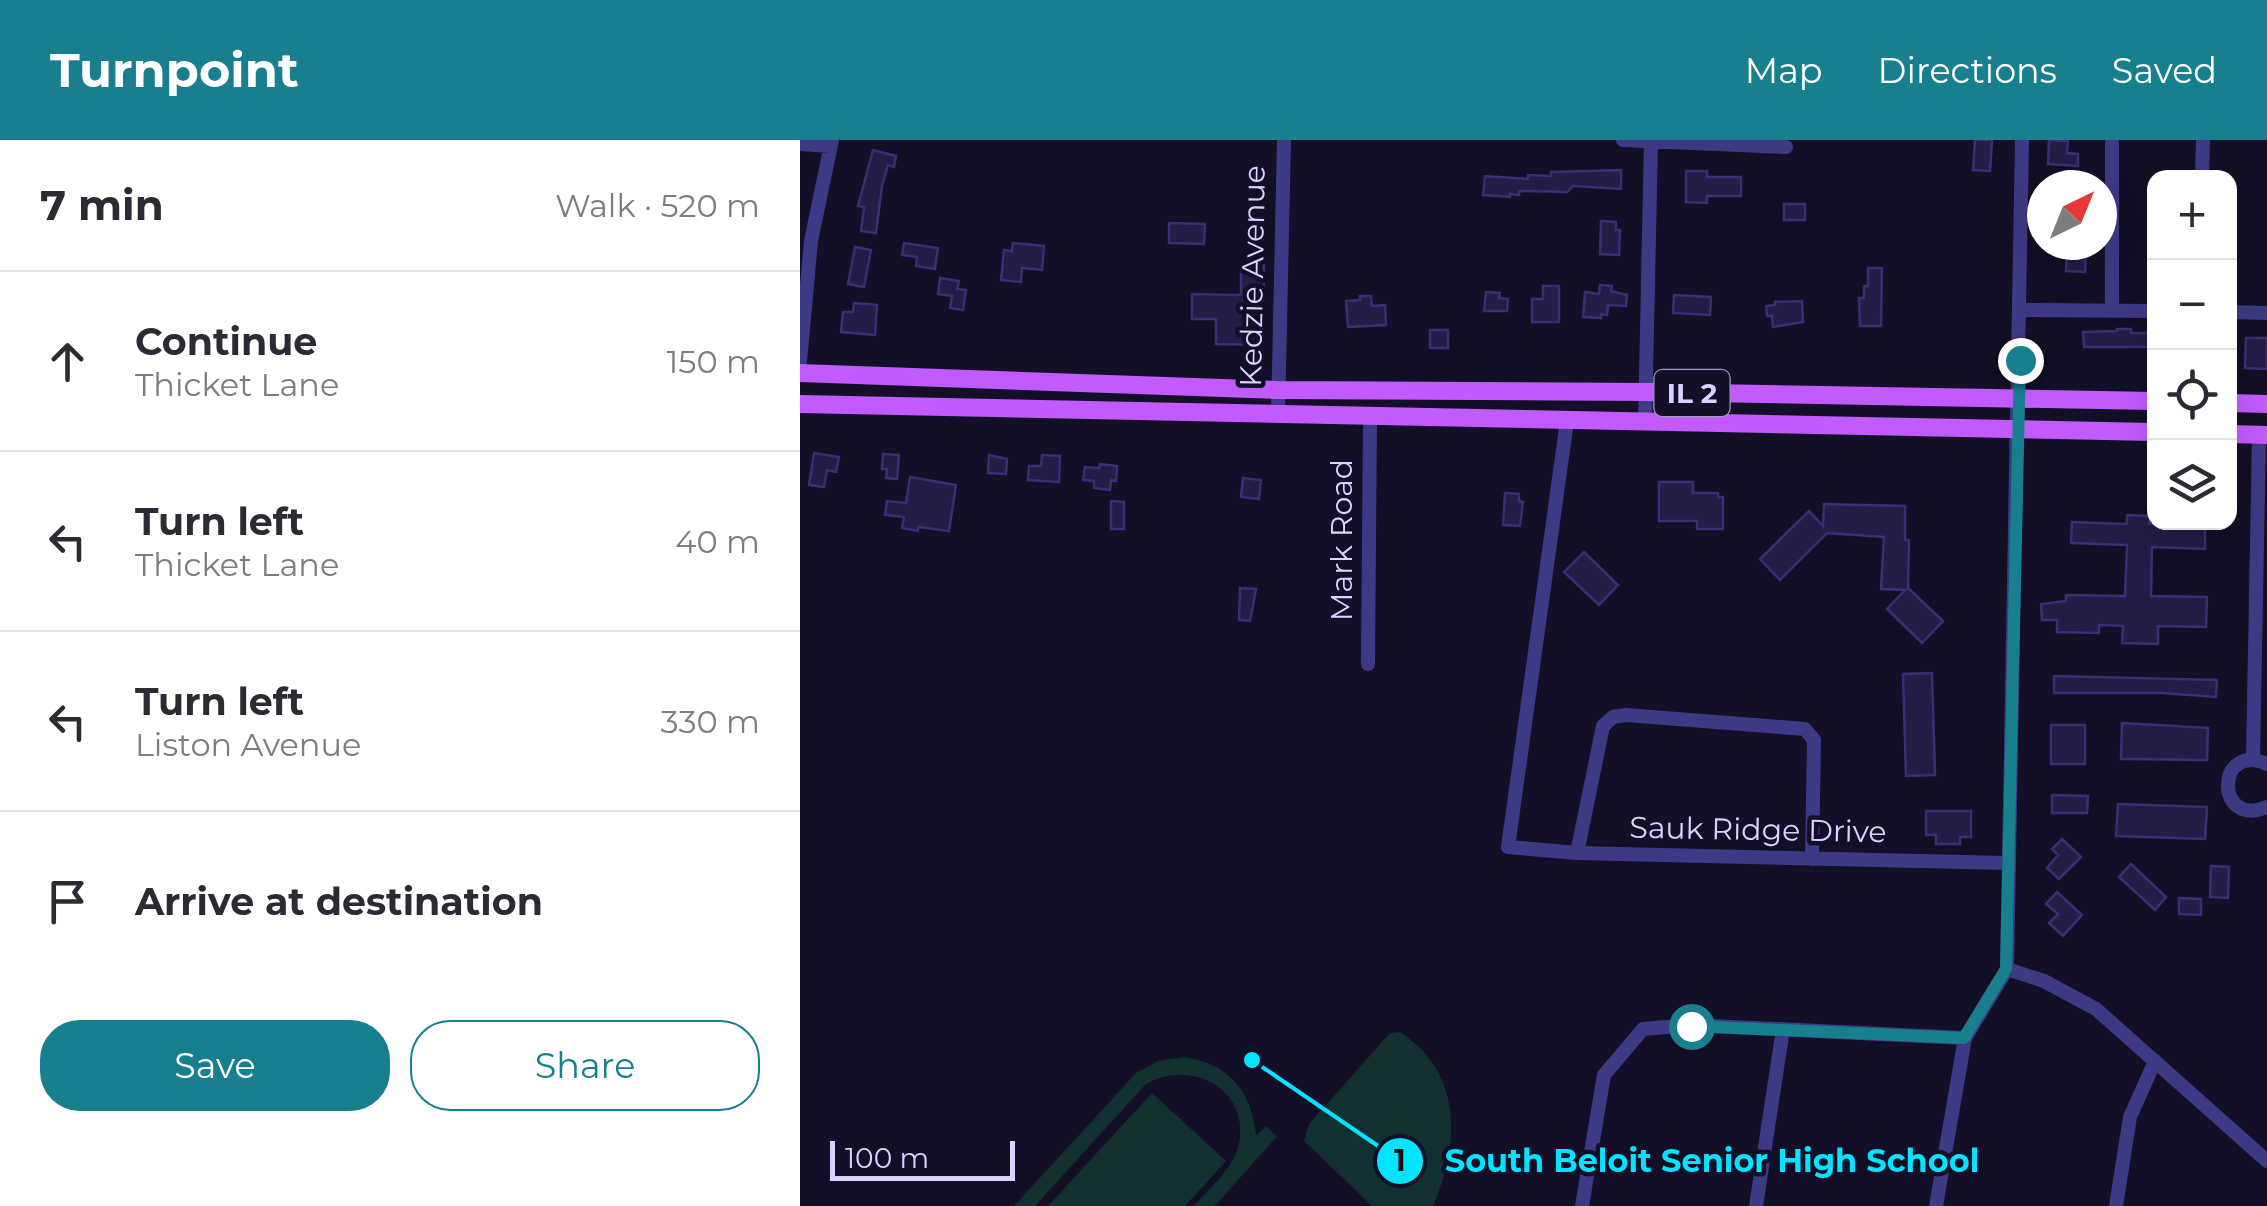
<!DOCTYPE html>
<meta charset="utf-8">
<style>
body{margin:0;font-family:Montserrat,sans-serif;background:#f2f2f3;color:#2b2b33}
.controls{position:absolute;right:30px;top:30px;display:grid;overflow:hidden;border-radius:20px;box-shadow:0 10px 40px #0002}
.controls button{width:90px;height:90px;display:grid;place-items:center;padding:0;border:0;border-bottom:2px solid #e1e1e2;background:#fff;color:#2b2b33;font:50px sans-serif}
.compass{position:absolute;left:1227px;top:30px;width:90px;height:90px;border-radius:50%;background:#fff;box-shadow:0 10px 40px #0002;rotate:43deg}
.scale{position:absolute;left:30px;bottom:25px;width:185px;box-sizing:border-box;padding-left:10px;border:5px solid #d9d4ff;border-top:0;font-size:28px;line-height:35px;white-space:nowrap;color:#d9d4ff;-webkit-text-stroke:8px #130f26;paint-order:stroke}
.stop{position:absolute;width:30px;height:30px;margin:-22px;border:8px solid #187f8f;border-radius:50%;background:#fff}
.stop.end{background:#187f8f;border-color:#fff;box-shadow:0 2px 10px #0008}
.list{margin:0;padding:0;list-style:none}
h2{display:flex;justify-content:space-between;align-items:center;height:130px;margin:0;padding:0 40px;font-size:42px}
h2 small{font-size:32px;font-weight:400;color:#7c7c81}
.list li{display:grid;grid-template-columns:65px 1fr auto;gap:30px;align-items:center;box-sizing:border-box;height:180px;padding:0 40px;border-top:2px solid #e1e1e2}
.list b{display:block;font-size:38px;white-space:nowrap}
.list p{margin:0;font-size:32px;white-space:nowrap;color:#7c7c81}
.list em{font-size:32px;font-style:normal;color:#7c7c81}
.actions{display:flex;gap:20px;padding:30px 40px}
.actions a{flex:1;padding:22px 0;border:2px solid #187f8f;border-radius:40px;text-align:center;font-size:35px;color:#187f8f}
.actions .main{background:#187f8f;color:#fff}
.icon{flex:none;width:55px;height:55px;fill:none;stroke:currentColor;stroke-width:2;stroke-linecap:round;stroke-linejoin:round}
.map{position:relative;flex:none;width:1467px;height:1066px;overflow:hidden}
header{display:flex;align-items:center;gap:60px;box-sizing:border-box;height:140px;padding:0 50px;background:#187f8f;color:#fff}
header strong{font-size:48px}
nav{display:flex;gap:55px;margin-inline-start:auto;font-size:35px}
main{display:flex}
aside{flex:1;background:#fff}
.map>svg:first-child{display:block}
.green{fill:#12302f}
.building{fill:#241b47;stroke:#3b2d73;stroke-width:2.5}
.lines{fill:none;stroke-linecap:round;stroke-linejoin:round}
.minor{stroke:#3d3a85;stroke-width:14}
.major{stroke:#c25bff;stroke-width:18}
.route{stroke:#187f8f;stroke-width:12}
.labels{text-anchor:middle;stroke-width:9;stroke-linejoin:round;paint-order:stroke}
.shield{fill:#130f26;stroke:#9e99be;stroke-width:2.5}
.shield-label{font-size:28px;font-weight:bold;fill:#d9d4ff}
.street-label{font-size:30px;fill:#d9d4ff;stroke:#130f26}
.leader{fill:none;stroke:#00e5ff;stroke-width:4}
.callout-dot{fill:#00e5ff;stroke:#130f26;stroke-width:4}
.mark-label{font-size:30px;text-anchor:middle;font-weight:bold;fill:#111}
.callout-label{font-size:32px;text-anchor:middle;font-weight:bold;fill:#00e5ff;stroke:#130f26;stroke-width:9;stroke-linejoin:round;paint-order:stroke}
</style>
<header>
<strong>Turnpoint</strong>
<nav><a>Map</a><a>Directions</a><a>Saved</a></nav>
</header>
<main>
<aside>
<h2>7 min<small>Walk · 520 m</small></h2>
<ul class="list">
<li><svg class="icon" aria-label="ahead" viewBox="0 0 24 24"><path d="M12 20V5M6 11l6-6 6 6"/></svg><div><b>Continue</b><p>Thicket Lane</p></div><em>150 m</em></li>
<li><svg class="icon" aria-label="left" viewBox="0 0 24 24"><path d="M17 20v-9H6M10 6l-5 5 5 5"/></svg><div><b>Turn left</b><p>Thicket Lane</p></div><em>40 m</em></li>
<li><svg class="icon" aria-label="left" viewBox="0 0 24 24"><path d="M17 20v-9H6M10 6l-5 5 5 5"/></svg><div><b>Turn left</b><p>Liston Avenue</p></div><em>330 m</em></li>
<li><svg class="icon" aria-label="arrive" viewBox="0 0 24 24"><path d="M6 21V4h12l-3 4 3 4H6"/></svg><div><b>Arrive at destination</b></div></li>
</ul>
<div class="actions"><a class="main">Save</a><a>Share</a></div>
</aside>
<div class="map">
<svg width="1467" height="1066" viewBox="0 0 1467 1066">
<rect width="100%" height="100%" fill="#130f26"/>
<path class="green" d="M600,892C663,933 660,1004 633,1066H572L504,1001L509,984L590,893Z
M384,917C428,923 453,952 456,996L466,986L477,996L415,1066H394C411,1047 434,1028 439,1003C450,947 387,918 345,945L235,1066H214L336,933L358,921Z
M352,953L426,1021L385,1066H248Z"/>
<path class="building" d="M1175,0H1192L1190,31L1173,30Z
M1249,0L1268,1L1267,13L1278,14V26L1248,24Z
M73,10L96,16L94,27L88,25L82,46L76,93L61,91L64,67L58,66Z
M821,30V49L773,46L767,52L719,51V55L710,54V57L683,55L685,36L728,39V35L751,36V32Z
M886,31H907V37H941V56H907V63L886,62Z
M984,64H1005V80H984Z
M801,81L816,82V90H820L819,115L800,114Z
M369,83L405,84L404,104L369,103Z
M104,103L138,108L135,129L116,126L117,117L102,115Z
M213,103L244,106L242,130L222,128L221,142L201,140L204,110L212,111Z
M1275,105H1286L1285,132L1266,131L1267,116L1274,117Z
M55,107L71,110L64,147L48,144Z
M441,124H464L463,205L416,204V179H392V154L441,155Z
M1068,128H1082L1081,186H1060L1059,158H1064V146H1068Z
M140,138L159,141L157,149L166,150L163,170L150,168L152,156L138,154Z
M800,145L812,146L811,151L827,155L826,166L808,165L807,175L801,174V178L783,177L785,152L799,154Z
M743,146H759V182H732V159H743Z
M686,152L700,153L699,158L708,159L707,171H684Z
M874,155L911,157L910,175L873,173Z
M560,156H571L572,166L585,165L586,185L548,187L546,161L560,160Z
M1002,161L1003,182L973,187L972,176H967L966,166L975,165V162Z
M54,163L77,165L75,195L41,192L43,172H53Z
M1317,189H1331V193H1354V207H1284L1283,192L1317,191Z
M630,190H648V208H630Z
M1446,198H1467V229L1445,228Z
M14,313L39,317L36,332L27,330L24,347L9,345Z
M83,314L99,315L97,339L86,338L87,329H82Z
M189,315L207,319L206,334L188,333Z
M242,315L260,316L259,342L228,340L229,326H241Z
M300,324L317,326L316,341L311,340L310,350L294,348V341L283,340L285,327L299,328Z
M110,337L156,345L149,391L118,387V391L102,388L104,377L85,375L87,361L106,363Z
M443,338L461,340L459,359L441,357Z
M859,342H893V353H918V357H923V389H897V381H859Z
M705,353L719,354V361L723,362L720,386L703,385Z
M311,361L324,362V389H311Z
M1024,364L1105,366V400H1109L1108,448L1143,481L1122,503L1087,469L1105,450L1081,449L1084,397L1027,393L980,440L960,419L1009,371L1023,386Z
M1327,375L1350,376L1349,384L1405,385V409L1352,407L1351,456L1407,457L1406,487L1358,486V504L1322,503L1323,486L1299,485V493L1257,492V480H1242L1241,464L1266,461V455L1325,456L1327,405L1271,403L1272,382L1327,384Z
M784,412L818,445L799,465L764,432Z
M440,448L456,449L450,481L439,480Z
M1132,533L1135,635L1106,636L1103,534Z
M1254,536L1417,540L1416,557L1362,553H1254Z
M1322,583L1408,588L1407,620L1321,619Z
M1251,585H1285V624H1251Z
M1252,655L1288,656L1287,673H1252Z
M1318,664L1407,667L1405,699L1316,696Z
M1126,671H1171V697H1160V704H1136V695H1126Z
M1262,699L1281,717L1259,739L1247,728L1258,715L1252,709Z
M1331,724L1366,757L1355,770L1319,737Z
M1411,726L1429,727L1428,758L1410,757Z
M1257,752L1282,775L1263,796L1249,783L1258,774L1246,764Z
M1379,758L1401,759V775L1379,774Z"/>
<g class="lines">
<path class="minor" d="M823,0L986,7
M1312,0V171
M0,4L30,6
M1402,38L1403,0
M1221,170L1354,171
M1430,172L1467,173
M0,222L11,101L32,0
M478,274L484,0
M767,281L708,707L777,713L1207,723
M845,283L851,0
M568,524L570,276
M1453,619L1459,295
M1467,624C1415,601 1415,689 1467,667
M777,713L803,586L813,577L826,575L1005,589L1014,600L1012,719
M1207,829L1222,0
M782,1066L804,935L843,889L891,885L1165,898L1207,829L1244,841L1296,869L1467,1021
M956,1066L983,889
M1136,1066L1165,898
M1316,1066L1330,977L1355,921"/>
<path class="major" d="M0,233L478,250L846,252L1354,261
M1430,263L1467,264
M0,264L1354,292
M1430,294L1467,295"/>
</g>
<g class="lines">
<path class="route" d="M891,886L1164,898L1206,829L1220,220"/>
</g>
<g class="labels">
<rect class="shield" x="854.5" y="230" width="75" height="46" rx="8"/>
<g class="shield-label">
<text x="892" y="263">IL 2</text>
</g>
<g class="street-label">
<text transform="translate(453 136) rotate(-89)" y="10">Kedzie Avenue</text>
<text transform="translate(542 400) rotate(-90)" y="10">Mark Road</text>
<text transform="translate(958 690) rotate(1)" y="10">Sauk Ridge Drive</text>
</g>
</g>
<path class="leader" d="M452 920L600 1021"/>
<g class="callout-dot">
<circle cx="452" cy="920" r="10"/>
<circle cx="600" cy="1021" r="25"/>
</g>
<g class="mark-label">
<text x="600" y="1031">1</text>
</g>
<g class="callout-label">
<text x="912" y="1032">South Beloit Senior High School</text>
</g>
</svg>
<div class="controls">
<button>+</button>
<button>−</button>
<button><svg class="icon" aria-label="locate" viewBox="0 0 24 24"><circle cx="12" cy="12" r="6"/><path d="M12 2v4M12 18v4M2 12h4M18 12h4"/></svg></button>
<button><svg class="icon" aria-label="layers" viewBox="0 0 24 24"><path d="M12 4l9 5-9 5-9-5zM3 14l9 5 9-5"/></svg></button>
</div>
<svg class="compass" viewBox="-18 -18 36 36"><path d="M0-13l5 13h-10z" fill="#e53935"/><path d="M0 13l5-13h-10z" fill="#7c7c81"/></svg>
<div class="scale">100 m</div>
<div class="stop" style="left:891px;top:886px"></div>
<div class="stop end" style="left:1220px;top:220px"></div>
</div>
</main>
